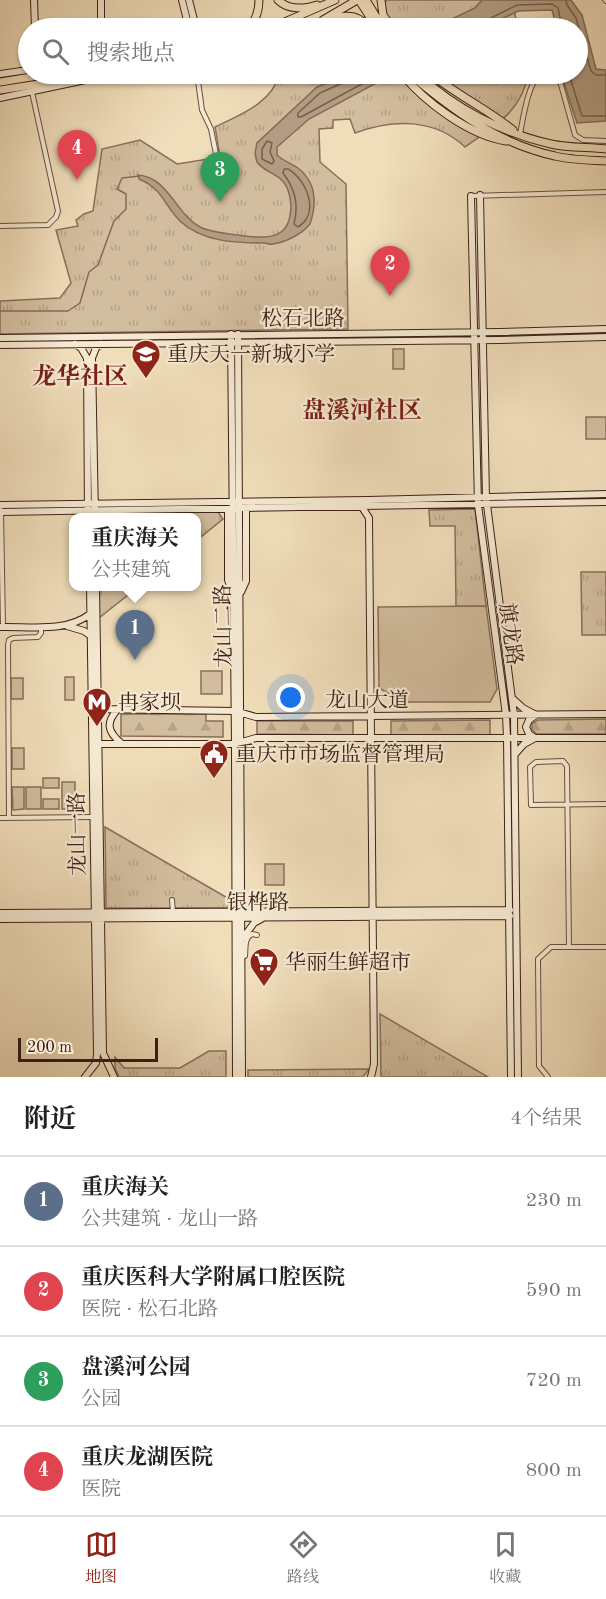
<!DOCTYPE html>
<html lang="zh">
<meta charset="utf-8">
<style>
body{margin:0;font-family:"Old Standard TT","Noto Serif SC",serif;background:#f6f6f6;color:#222}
.scale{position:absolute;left:18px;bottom:15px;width:140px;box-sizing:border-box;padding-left:6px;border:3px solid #3e2116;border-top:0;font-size:16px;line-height:21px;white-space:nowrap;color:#3e2116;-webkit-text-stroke:4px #f5e9d2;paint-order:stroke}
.you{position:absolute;left:291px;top:698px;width:21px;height:21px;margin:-15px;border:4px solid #fff;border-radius:50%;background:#1a73e8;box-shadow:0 0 0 9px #1a73e833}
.badge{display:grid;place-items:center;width:39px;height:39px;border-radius:50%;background:#8f2418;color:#fff;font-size:20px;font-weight:700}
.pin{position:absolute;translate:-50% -50px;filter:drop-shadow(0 2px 3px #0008)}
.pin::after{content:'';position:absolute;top:32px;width:21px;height:18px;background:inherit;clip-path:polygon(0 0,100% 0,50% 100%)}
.popup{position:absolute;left:69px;top:513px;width:132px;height:78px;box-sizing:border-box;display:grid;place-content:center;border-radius:12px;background:#fff;filter:drop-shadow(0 2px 4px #0005);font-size:20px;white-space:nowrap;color:#767676}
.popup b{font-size:22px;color:#222}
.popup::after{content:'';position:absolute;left:50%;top:100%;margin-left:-12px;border:12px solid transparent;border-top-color:#fff}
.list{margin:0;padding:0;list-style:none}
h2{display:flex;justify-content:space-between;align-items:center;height:78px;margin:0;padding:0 24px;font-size:26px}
h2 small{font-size:20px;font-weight:400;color:#767676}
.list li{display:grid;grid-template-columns:39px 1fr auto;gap:18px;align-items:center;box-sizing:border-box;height:90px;padding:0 24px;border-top:2px solid #e0e0e0}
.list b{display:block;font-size:22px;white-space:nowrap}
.list p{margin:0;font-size:20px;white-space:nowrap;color:#767676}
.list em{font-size:20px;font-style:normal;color:#767676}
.icon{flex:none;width:33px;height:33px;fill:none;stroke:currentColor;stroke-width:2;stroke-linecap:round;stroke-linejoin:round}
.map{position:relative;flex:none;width:606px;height:1077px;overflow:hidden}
.search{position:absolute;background:#fff;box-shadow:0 2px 4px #0004;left:18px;right:18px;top:18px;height:66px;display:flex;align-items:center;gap:15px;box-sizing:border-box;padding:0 21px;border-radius:33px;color:#767676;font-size:22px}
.sheet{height:438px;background:#fff}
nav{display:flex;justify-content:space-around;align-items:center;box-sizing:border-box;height:84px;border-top:2px solid #e0e0e0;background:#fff;font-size:16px;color:#767676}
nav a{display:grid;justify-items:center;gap:3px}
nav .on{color:#8f2418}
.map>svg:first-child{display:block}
.green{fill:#d2bd9e;stroke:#886f5a;stroke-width:1.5}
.forest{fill:url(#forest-firs);stroke:#886f5a;stroke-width:1.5}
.park{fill:url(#park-tufts);stroke:#886f5a;stroke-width:1.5}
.water{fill:#b39d82;stroke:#846b57;stroke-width:1.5}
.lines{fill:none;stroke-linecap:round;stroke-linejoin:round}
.shore{stroke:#785f4c;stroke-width:1.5}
.stream{stroke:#846b57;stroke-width:1.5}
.street-casing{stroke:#6a503f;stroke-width:6}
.secondary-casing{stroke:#3e2116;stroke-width:8}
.primary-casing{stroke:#3e2116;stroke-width:9}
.street{stroke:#f5e9d2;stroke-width:4}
.secondary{stroke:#f5e9d2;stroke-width:6}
.primary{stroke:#f0ddba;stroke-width:7}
.labels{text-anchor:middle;stroke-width:4.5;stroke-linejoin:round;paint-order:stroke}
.street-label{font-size:21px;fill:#3e2116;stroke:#f5e9d2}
.poi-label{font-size:21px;fill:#3e2116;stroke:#f5e9d2;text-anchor:start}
.quarter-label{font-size:24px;font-weight:bold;fill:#7a1f14;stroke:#f5e9d2}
</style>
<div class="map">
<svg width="606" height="1077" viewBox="0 0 606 1077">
<defs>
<pattern id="forest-firs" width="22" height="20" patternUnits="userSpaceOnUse" patternTransform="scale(1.5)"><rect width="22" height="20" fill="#d2bd9e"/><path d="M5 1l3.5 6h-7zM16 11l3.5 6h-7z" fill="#b5a287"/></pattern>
<pattern id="park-tufts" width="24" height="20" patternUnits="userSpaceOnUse" patternTransform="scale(1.5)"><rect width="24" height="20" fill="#d2bd9e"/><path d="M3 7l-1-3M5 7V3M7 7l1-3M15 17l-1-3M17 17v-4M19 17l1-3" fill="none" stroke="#b5a287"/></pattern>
</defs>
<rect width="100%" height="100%" fill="#f0ddba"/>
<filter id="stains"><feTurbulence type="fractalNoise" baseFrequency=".00333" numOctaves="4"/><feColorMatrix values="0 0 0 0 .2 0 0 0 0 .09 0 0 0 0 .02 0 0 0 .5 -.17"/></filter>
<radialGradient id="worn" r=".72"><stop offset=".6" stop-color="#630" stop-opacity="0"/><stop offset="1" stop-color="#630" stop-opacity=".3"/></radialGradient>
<path class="green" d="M393,349H404V369H393Z
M586,417H606V439H586Z
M486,606L497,689L490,702H403L379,688L378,607Z
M201,671H222V694H201Z
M65,677H74V700H65Z
M11,678H23V699H11Z
M12,748H24V769H12Z
M43,778H59V788H43Z
M62,782H75V803L70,809H62Z
M12,787H24V809L13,810Z
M26,787H41V809H26Z
M43,799H59V809H43Z
M265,864H284V885H265Z"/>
<path class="forest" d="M121,714H206V721H223V737L121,736Z
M606,719V734H537L532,730V724L538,720Z
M490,720V735H391V721Z
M257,721H353V735L257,734Z"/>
<path class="park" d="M387,0H513L517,28H320C335,22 349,13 363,26Z
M279,74H528C522,112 494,126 465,147C434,118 393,119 355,133L350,119L333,120V128L319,129L320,162L346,184L348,329L0,334V301L60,298L71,283L56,230L78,226L76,220L84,214L93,211L102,149L140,140L177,164L208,159L216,193L226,192L215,127C239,115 273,103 279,74Z
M475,509L486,606H456L455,526H430L429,510Z
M218,512L223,519L197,540L196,518H97V513Z
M581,572H606V635H582Z
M99,586L138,587L99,618Z
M105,827L231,900L232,908H106Z
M380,1014L488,1077H381Z
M209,1051H226V1077H119L115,1068V1057L124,1068H180Z
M369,1069L363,1077H248V1070Z"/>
<path class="water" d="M482,0H571L582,15L596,69L606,70V121L577,123L564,83L563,74H578V28H557L552,10L518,11L483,28H433L475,8Z
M350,74H393L309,119L277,147V155C283,161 291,163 298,168C317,183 317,203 310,224C302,234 286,242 273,244C269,245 268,243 264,243C236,243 202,242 180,221C164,205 163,189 139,179L138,175C168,177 175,213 200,227C212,233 231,234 245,236C256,237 272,239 281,232C291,225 292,208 290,198C286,172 267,176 257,162L255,153L257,143L317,87Z"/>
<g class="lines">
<path class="shore" d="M566,0L567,5L576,18L591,71L596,75H606
M482,28L485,21L517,5L552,4L558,8L562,28
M351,74L347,81L320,93L298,113V117H301L380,74
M569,74L582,116H606
M267,141L272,143L270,152L274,161L272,164L262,159V149Z
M284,169H288C306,179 321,213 298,227L294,224C299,204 295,189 283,173Z"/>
<path class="stream" d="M0,311H68L80,303L89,272L98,265L114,221L126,209V194L117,189L122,178L140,176"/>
<g class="street-casing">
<path id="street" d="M605,0L606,1
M197,74L202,110L211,129L223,189
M558,74L575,135L583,140L606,141
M520,134C523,119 528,83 540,74
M472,196L606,192
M0,226L48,225L56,217L58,211L32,92
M1,510L3,627
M0,818L93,817
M9,818L8,645L9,640L13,638L38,637L41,633V627
M172,900L173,912
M569,947L567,766L563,761L536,762L530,767L531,805L606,804
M242,956H245C246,947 244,938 252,934L257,935
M548,1077L539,1066L538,959L551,947H606"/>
</g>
<g class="secondary-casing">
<path id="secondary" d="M34,0L35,28
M101,0V28
M182,0L189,28
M189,0L196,28
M0,74L28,70
M0,98L90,79
M480,195L486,497L514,715L518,1077
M471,196L478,505L506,715L507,738L511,1077
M231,334L235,744L236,1077
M238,334L242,1077
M0,338L500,332L606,329
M75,344L81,348L87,358L88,518
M0,345L500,340L606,337
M0,505L368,500L606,494
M362,507L369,518L374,1064L371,1077
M228,509V580L231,589
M0,512L606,502
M95,518L92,358L96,348L101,344
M96,586L103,1053L114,1077
M241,592L246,581V509
M67,626L84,631L91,636
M0,627C29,626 66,633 90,614
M513,699L523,708L536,715L529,720L526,727L529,734L535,738L524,744L515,754
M92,709L235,711L256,717L606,714
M118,709C105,723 108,732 121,743
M93,744H235L256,738H606
M243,896L246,901L259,910
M0,913L510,910
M0,919L510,916
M243,938L254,923L263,918
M85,1077L96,1063L97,1054L90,586"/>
</g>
<g class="primary-casing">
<path id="primary" d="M278,0C288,10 304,9 317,5
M359,0L377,28
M366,0L383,28
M381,0L383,15L392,28
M323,20L357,0
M311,27C331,20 354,6 368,28
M249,28C256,20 259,11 259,0
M271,28L335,0
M402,74C425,102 469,135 506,141
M410,74C452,110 499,144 555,156C571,160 589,160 606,161
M418,74C454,108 502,133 551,144C568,148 588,147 606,149
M431,74C457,95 487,109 513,130
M0,82L50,74
M0,90L103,74"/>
</g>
<use href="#street" class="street"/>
<use href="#secondary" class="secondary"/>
<use href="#primary" class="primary"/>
</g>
<defs>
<g id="school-pin" transform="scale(1.5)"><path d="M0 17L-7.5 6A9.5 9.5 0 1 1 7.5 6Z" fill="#8f2418" stroke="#f5e9d2"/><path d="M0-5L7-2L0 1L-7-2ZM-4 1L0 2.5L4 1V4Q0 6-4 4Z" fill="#fff"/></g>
<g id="metro-pin" transform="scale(1.5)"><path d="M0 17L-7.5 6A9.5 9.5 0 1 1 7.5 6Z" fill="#8f2418" stroke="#f5e9d2"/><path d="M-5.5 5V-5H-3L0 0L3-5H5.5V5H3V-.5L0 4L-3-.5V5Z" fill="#fff"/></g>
<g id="civic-pin" transform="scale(1.5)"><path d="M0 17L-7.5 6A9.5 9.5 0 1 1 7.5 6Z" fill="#8f2418" stroke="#f5e9d2"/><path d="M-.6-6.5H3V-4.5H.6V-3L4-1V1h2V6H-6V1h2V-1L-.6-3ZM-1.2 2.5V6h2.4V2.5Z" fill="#fff"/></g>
<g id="supermarket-pin" transform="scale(1.5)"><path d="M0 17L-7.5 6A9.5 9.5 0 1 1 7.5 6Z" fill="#8f2418" stroke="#f5e9d2"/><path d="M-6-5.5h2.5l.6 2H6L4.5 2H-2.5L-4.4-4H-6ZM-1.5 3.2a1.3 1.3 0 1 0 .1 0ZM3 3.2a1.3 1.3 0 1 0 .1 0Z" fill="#fff"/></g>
</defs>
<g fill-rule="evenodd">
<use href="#school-pin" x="146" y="354"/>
<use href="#metro-pin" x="97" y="702"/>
<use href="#civic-pin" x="214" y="754"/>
<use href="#supermarket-pin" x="264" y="962"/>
</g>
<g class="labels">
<g class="street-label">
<text x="303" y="325">松石北路</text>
<text transform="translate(223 626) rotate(-91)" y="7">龙山二路</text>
<text transform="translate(511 634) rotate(82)" y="7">旗龙路</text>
<text x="367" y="707">龙山大道</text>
<text transform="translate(77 834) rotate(-91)" y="7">龙山一路</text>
<text x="258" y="909">银桦路</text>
</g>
<g class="poi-label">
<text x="167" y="361">重庆天一新城小学</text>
<text x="118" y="709">冉家坝</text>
<text x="235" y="761">重庆市市场监督管理局</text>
<text x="285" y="969">华丽生鲜超市</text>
</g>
<g class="quarter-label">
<text x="80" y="384">龙华社区</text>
<text x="362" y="418">盘溪河社区</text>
</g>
</g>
<rect width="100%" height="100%" filter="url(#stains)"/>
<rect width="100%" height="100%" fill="url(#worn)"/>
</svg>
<div class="scale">200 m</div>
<div class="you"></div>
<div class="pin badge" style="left:135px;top:660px;background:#5c6f8a">1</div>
<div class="popup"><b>重庆海关</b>公共建筑</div>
<div class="pin badge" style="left:390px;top:296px;background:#e0444e">2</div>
<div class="pin badge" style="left:220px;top:202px;background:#2e9e5b">3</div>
<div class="pin badge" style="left:77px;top:180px;background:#e0444e">4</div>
<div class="search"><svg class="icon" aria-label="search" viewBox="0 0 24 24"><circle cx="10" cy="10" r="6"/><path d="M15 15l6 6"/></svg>搜索地点</div>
</div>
<section class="sheet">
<h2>附近<small>4个结果</small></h2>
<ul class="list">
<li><span class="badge" style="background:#5c6f8a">1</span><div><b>重庆海关</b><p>公共建筑 · 龙山一路</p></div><em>230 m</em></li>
<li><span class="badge" style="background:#e0444e">2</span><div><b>重庆医科大学附属口腔医院</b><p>医院 · 松石北路</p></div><em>590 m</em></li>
<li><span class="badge" style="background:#2e9e5b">3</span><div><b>盘溪河公园</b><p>公园</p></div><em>720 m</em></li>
<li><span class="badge" style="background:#e0444e">4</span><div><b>重庆龙湖医院</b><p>医院</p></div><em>800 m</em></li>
</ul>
</section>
<nav>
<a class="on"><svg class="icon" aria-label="map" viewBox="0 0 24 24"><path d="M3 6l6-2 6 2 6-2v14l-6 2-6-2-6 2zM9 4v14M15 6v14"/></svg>地图</a>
<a><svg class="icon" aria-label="directions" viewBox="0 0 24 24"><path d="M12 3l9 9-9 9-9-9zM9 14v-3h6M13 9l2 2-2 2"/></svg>路线</a>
<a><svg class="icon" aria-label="saved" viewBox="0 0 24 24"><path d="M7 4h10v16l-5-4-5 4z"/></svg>收藏</a>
</nav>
